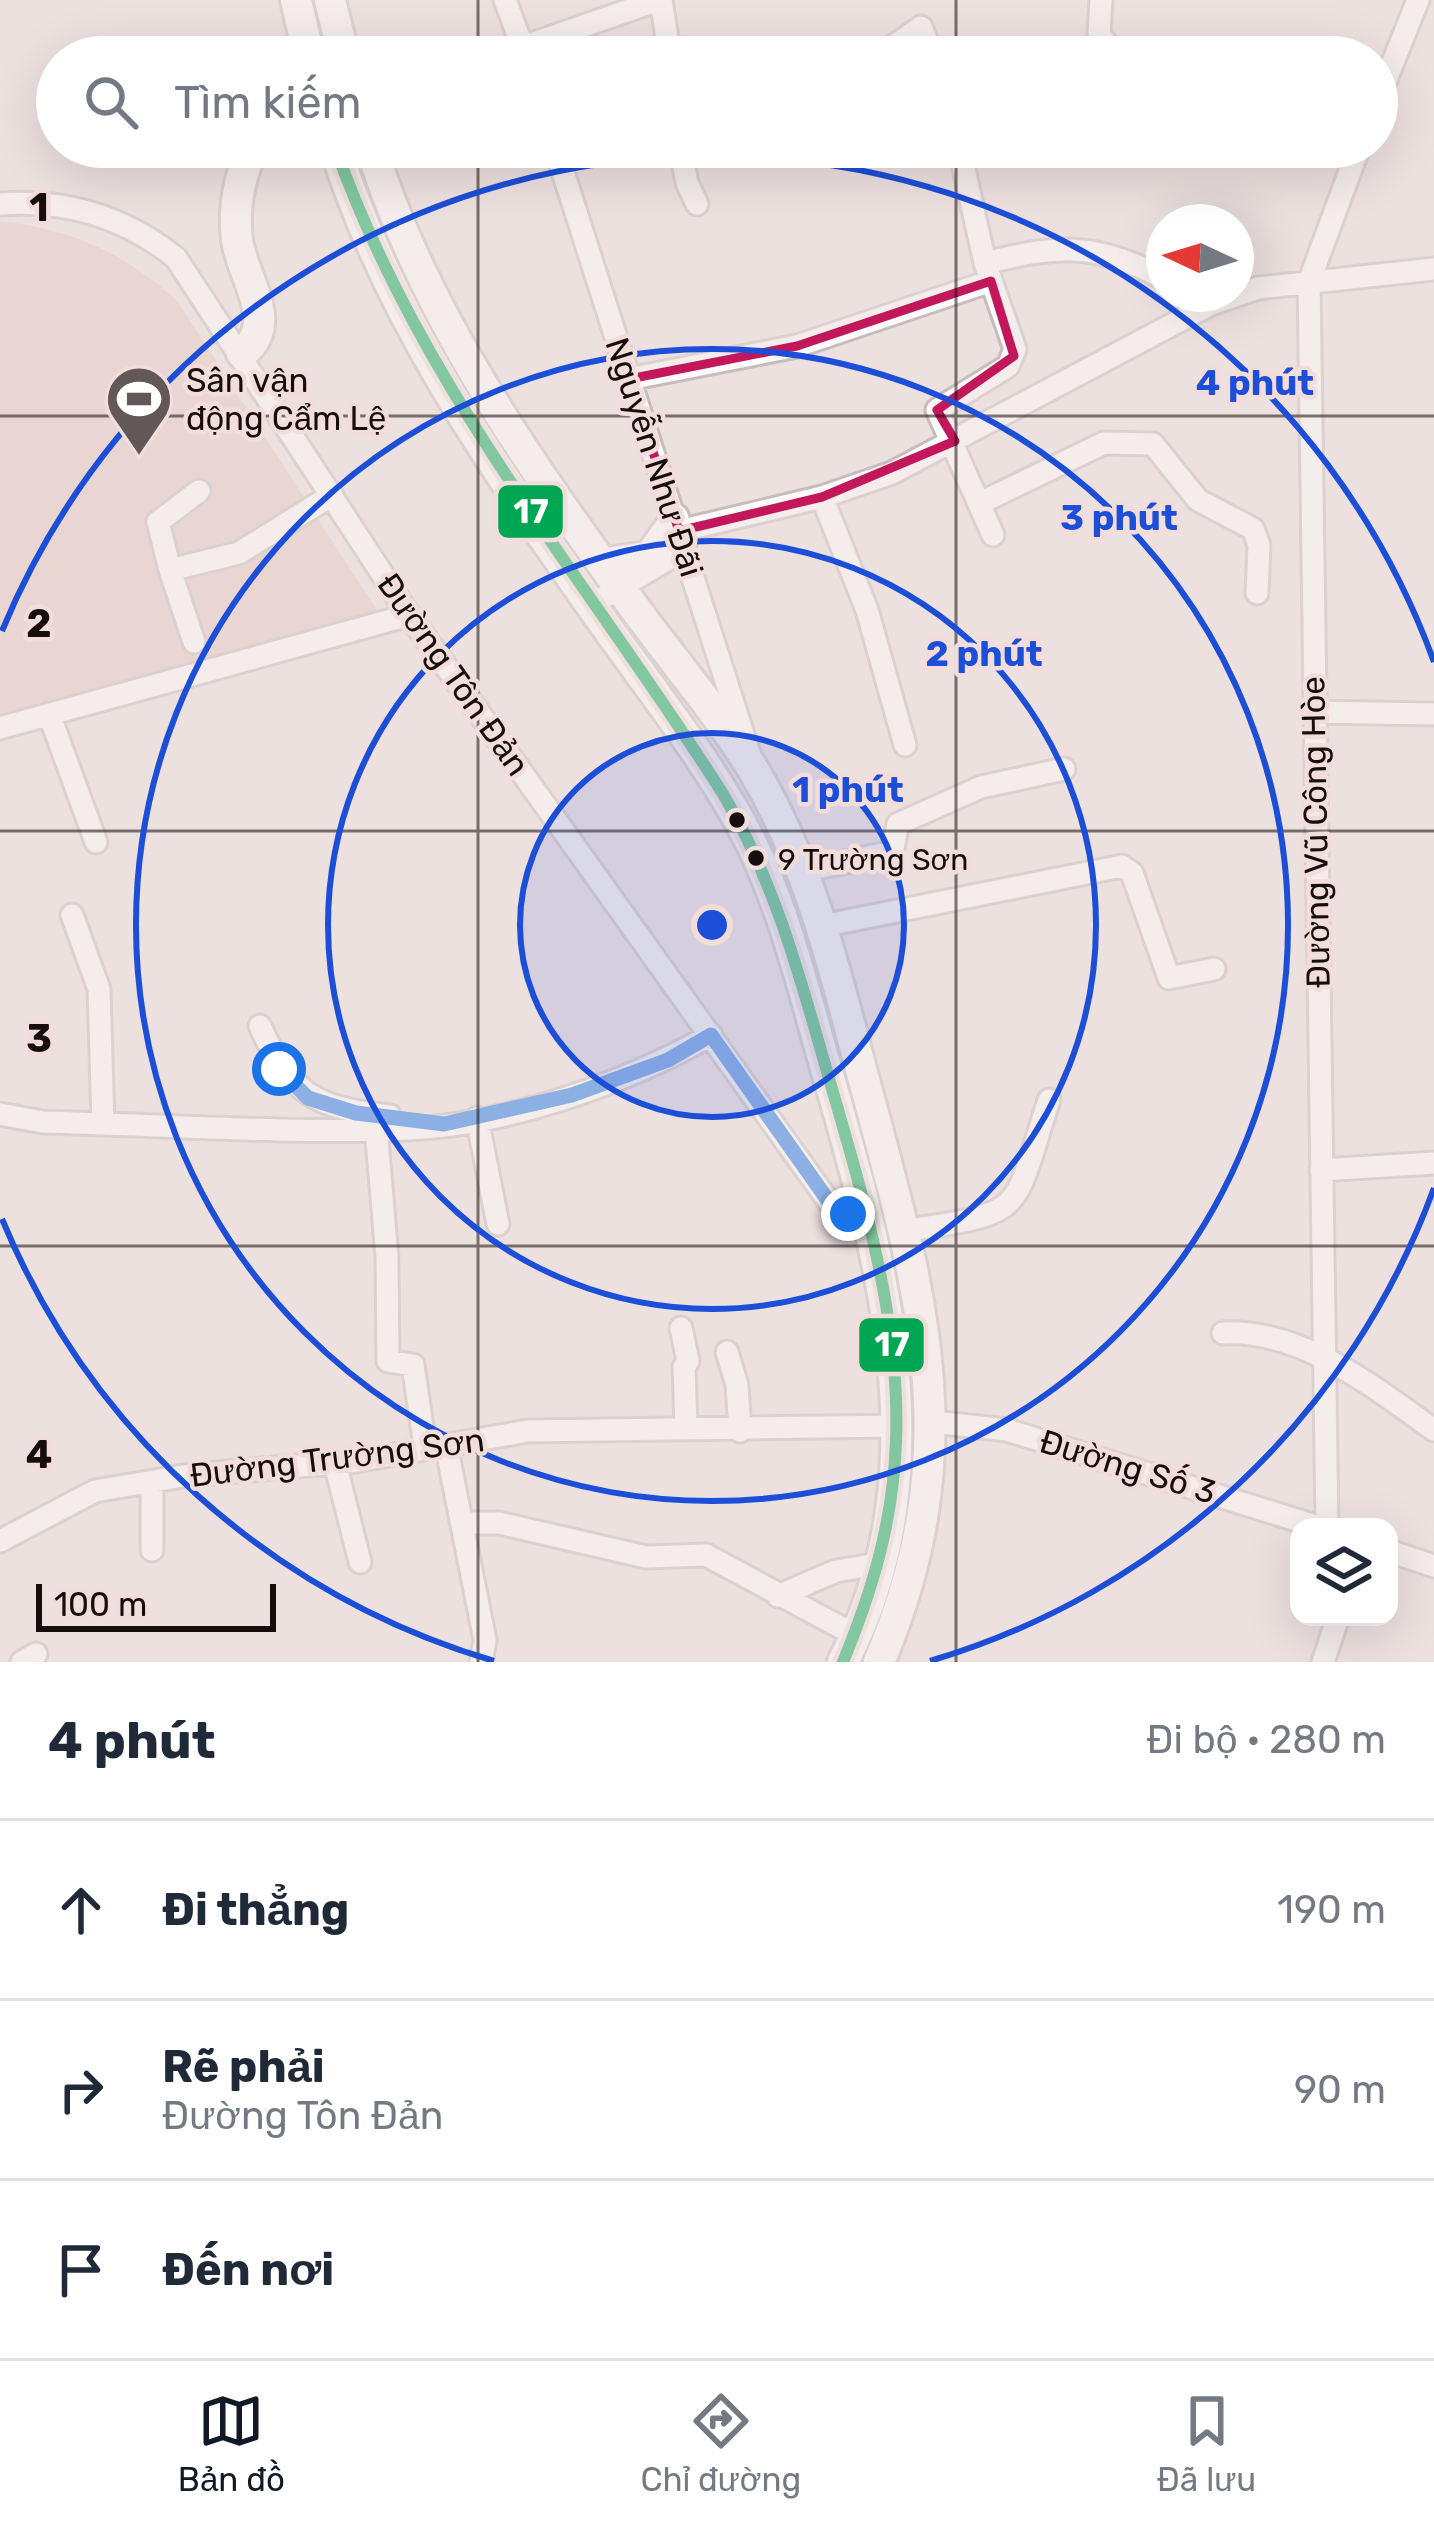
<!DOCTYPE html>
<html lang="vi">
<meta charset="utf-8">
<style>
body{margin:0;font-family:Rubik,sans-serif;background:#f6f6f7;color:#1f2937}
.controls{position:absolute;right:36px;bottom:36px;display:grid;overflow:hidden;border-radius:24px;box-shadow:0 12px 48px #0002}
.controls button{width:108px;height:108px;display:grid;place-items:center;padding:0;border:0;border-bottom:3px solid #e0e1e3;background:#fff;color:#1f2937;font:60px sans-serif}
.compass{position:absolute;left:1146px;top:204px;width:108px;height:108px;border-radius:50%;background:#fff;box-shadow:0 12px 48px #0002;rotate:274deg}
.scale{position:absolute;left:36px;bottom:30px;width:240px;box-sizing:border-box;padding-left:12px;border:6px solid #150e0d;border-top:0;font-size:33px;line-height:42px;white-space:nowrap;color:#150e0d;-webkit-text-stroke:9px #f3ddda;paint-order:stroke}
.stop{position:absolute;width:36px;height:36px;margin:-27px;border:9px solid #1a73e8;border-radius:50%;background:#fff}
.stop.end{background:#1a73e8;border-color:#fff;box-shadow:0 3px 12px #0008}
.list{margin:0;padding:0;list-style:none}
h2{display:flex;justify-content:space-between;align-items:center;height:156px;margin:0;padding:0 48px;font-size:51px}
h2 small{font-size:39px;font-weight:400;color:#747a83}
.list li{display:grid;grid-template-columns:78px 1fr auto;gap:36px;align-items:center;box-sizing:border-box;height:180px;padding:0 48px;border-top:3px solid #e0e1e3}
.list b{display:block;font-size:45px;white-space:nowrap}
.list p{margin:0;font-size:39px;white-space:nowrap;color:#747a83}
.list em{font-size:39px;font-style:normal;color:#747a83}
.icon{flex:none;width:66px;height:66px;fill:none;stroke:currentColor;stroke-width:2;stroke-linecap:round;stroke-linejoin:round}
.map{position:relative;flex:none;width:1434px;height:1662px;overflow:hidden}
.search{position:absolute;background:#fff;box-shadow:0 12px 48px #0002;left:36px;right:36px;top:36px;height:132px;display:flex;align-items:center;gap:30px;box-sizing:border-box;padding:0 42px;border-radius:66px;color:#747a83;font-size:45px}
.sheet{height:696px;background:#fff}
nav{display:flex;justify-content:space-around;align-items:center;box-sizing:border-box;height:168px;border-top:3px solid #e0e1e3;background:#fff;font-size:33px;color:#747a83}
nav a{display:grid;justify-items:center;gap:6px}
nav .on{color:#111827}
.map>svg:first-child{display:block}
.green{fill:#e4c8c4}
.lines{fill:none;stroke-linecap:round;stroke-linejoin:round}
.minor-casing{stroke:#c6bdbc;stroke-width:27}
.major-casing{stroke:#c6bdbc;stroke-width:33}
.highway-casing{stroke:#c6bdbc;stroke-width:36}
.minor{stroke:#fcfafa;stroke-width:21}
.major{stroke:#fcfafa;stroke-width:27}
.highway{stroke:#fcfafa;stroke-width:30}
.bus-1-casing{stroke:#f3ddda;stroke-width:21}
.bus-1{stroke:#00a651;stroke-width:12}
.route{stroke:#1a73e8;stroke-width:15}
.marked{fill:none;stroke:#c2185b;stroke-width:9;stroke-linejoin:round}
.grid{fill:none;stroke:#150e0d;stroke-width:3;stroke-opacity:0.55}
.ring{fill:none;stroke:#1d4ed8;stroke-width:6}
.bus-dot{fill:#150e0d;stroke:#f3ddda;stroke-width:4.5}
.labels{text-anchor:middle;stroke-width:9;stroke-linejoin:round;paint-order:stroke}
.bus-label{font-size:30px;fill:#150e0d;stroke:#f3ddda;text-anchor:start}
.poi-label{font-size:33px;fill:#150e0d;stroke:#f3ddda;text-anchor:start}
.street-label{font-size:33px;fill:#150e0d;stroke:#f3ddda}
.grid-label{font-size:39px;text-anchor:middle;font-weight:bold;fill:#150e0d;stroke:#f3ddda;stroke-width:9;stroke-linejoin:round;paint-order:stroke}
.centre{fill:#1d4ed8;stroke:#f3ddda;stroke-width:6}
.ring-label{font-size:36px;text-anchor:middle;font-weight:bold;fill:#1d4ed8;stroke:#f3ddda;stroke-width:9;stroke-linejoin:round;paint-order:stroke}
.line-badge{stroke:#f3ddda;stroke-width:4.5}
.badge-label{font-size:33px;text-anchor:middle;font-weight:bold;fill:#fff}
</style>
<div class="map">
<svg width="1434" height="1662" viewBox="0 0 1434 1662">
<rect width="100%" height="100%" fill="#ede1e0"/>
<path class="green" d="M0,221C71,229 126,253 178,302L380,615L0,722Z"/>
<g class="lines">
<g class="minor-casing">
<path id="minor" d="M505,0L526,56
M661,0L670,57
M1101,0L1099,34L1116,57
M523,47L658,0
M878,57L921,27L933,57
M1377,102L1418,0
M555,147L750,756
M680,147L687,183L697,204
M959,147L985,263L1015,349L1008,366L937,410L993,535
M0,204C65,199 125,217 176,258L409,615L832,1206L848,1214L868,1213
M985,263C1057,245 1094,242 1161,277
M629,379L797,346L991,281
M822,497L867,610L905,745
M980,503L1104,443L1153,444L1198,500L1253,529L1259,545L1257,593
M679,531L822,497L892,473L1211,304L1258,288L1434,269
M170,570L158,522L199,491
M591,605L685,549
M194,642L170,570L239,553L332,495
M1312,712L1434,714
M49,714L96,842
M0,728L409,615
M803,871L892,852L898,824L981,787L1064,769
M72,915L99,989L103,1123
M822,926L1122,866L1132,873L1169,978L1214,969
M260,1026C291,1095 316,1108 390,1116
M0,1114L43,1122C164,1125 287,1134 408,1129C505,1125 627,1083 711,1035
M477,1118L498,1224
M376,1128L387,1257L388,1361L413,1365L425,1447
M1321,1170L1434,1163
M907,1230C1029,1213 1012,1213 1049,1100
M681,1328L688,1361L684,1367L686,1428
M1223,1333C1302,1329 1373,1387 1434,1430
M727,1352L737,1385L740,1431
M933,1422L1007,1430L1319,1527
M446,1445L485,1640L481,1662
M335,1463L360,1562
M465,1523H499L646,1557L706,1555L855,1635
M1327,1527L1309,282L1359,147
M0,1541L95,1491L183,1476L356,1461L528,1431L899,1426
M152,1550V1482
M1389,1551L1434,1566
M778,1596L836,1571L878,1564
M22,1662L36,1654
M1323,1662L1338,1617"/>
</g>
<g class="major-casing">
<path id="major" d="M603,562L649,555L675,518"/>
</g>
<g class="highway-casing">
<path id="highway" d="M296,0L309,57
M330,0L344,57
M335,147C388,316 490,461 591,605C641,677 697,745 740,822C781,895 801,981 824,1061C881,1258 944,1467 843,1662
M371,147C424,316 532,468 636,610C675,663 720,715 754,771C809,864 834,966 861,1069C919,1284 972,1445 879,1662
M242,353C281,324 242,277 237,240C233,207 239,177 253,147"/>
</g>
<use href="#minor" class="minor"/>
<use href="#major" class="major"/>
<use href="#highway" class="highway"/>
<g class="bus-1-casing">
<path id="bus-1" d="M335,147C421,391 587,579 723,794C775,882 800,977 828,1075C862,1193 901,1318 896,1442C893,1521 873,1589 843,1662"/>
</g>
<use href="#bus-1" class="bus-1"/>
</g>
<g class="lines">
<path class="route" d="M279,1069L308,1098L356,1113L444,1124L572,1095L668,1060L711,1035L832,1206L848,1214"/>
</g>
<path d="M0 0H1434V1662H0ZM991,281L1014,356L937,410L955,441L822,497L679,531L629,379L797,346Z" fill="#ede1e0" fill-opacity=".55" fill-rule="evenodd"/>
<path class="marked" d="M991,281L1014,356L937,410L955,441L822,497L679,531L629,379L797,346Z"/>
<path class="grid" d="M478,0V57M956,0V57M478,147V1662M956,147V1662M0,416H1434M0,831H1434M0,1246H1434"/>
<circle cx="712" cy="925" r="192" fill="#1d4ed8" fill-opacity=".12"/>
<g class="ring">
<circle cx="712" cy="925" r="192"/>
<circle cx="712" cy="925" r="384"/>
<circle cx="712" cy="925" r="576"/>
<path d="M1434 1188A768 768 0 0 1 930 1661M494 1661A768 768 0 0 1 2 1219M2 631A768 768 0 0 1 1434 662"/>
</g>
<defs>
<g id="stadium-pin" transform="scale(3.45)"><path d="M0 17L-7.5 6A9.5 9.5 0 1 1 7.5 6Z" fill="#615857" stroke="#f3ddda"/><path d="M0-5a6.5 5 0 1 0 0 10a6.5 5 0 1 0 0-10ZM-3.5-1.8h7v3.6h-7Z" fill="#fff"/></g>
</defs>
<g fill-rule="evenodd">
<use href="#stadium-pin" x="139" y="399"/>
</g>
<g class="bus-dot">
<circle cx="737" cy="820" r="10"/>
<circle cx="756" cy="858" r="10"/>
</g>
<g class="labels">
<g class="bus-label">
<text x="778" y="870">9 Trường Sơn</text>
</g>
<g class="poi-label">
<text x="186" y="392">Sân vận<tspan x="186" dy="38">động Cẩm Lệ</tspan></text>
</g>
<g class="street-label">
<text transform="translate(655 457) rotate(72)" y="12">Nguyễn Như Đãi</text>
<text transform="translate(454 674) rotate(55)" y="12">Đường Tôn Đản</text>
<text transform="translate(1315 832) rotate(-91)" y="12">Đường Vũ Công Hòe</text>
<text transform="translate(337 1457) rotate(-7)" y="12">Đường Trường Sơn</text>
<text transform="translate(1128 1466) rotate(17)" y="12">Đường Số 3</text>
</g>
</g>
<g class="grid-label">
<text x="39" y="221">1</text>
<text x="39" y="637">2</text>
<text x="39" y="1052">3</text>
<text x="39" y="1468">4</text>
</g>
<circle cx="712" cy="925" r="18" class="centre"/>
<g class="ring-label">
<text x="1255" y="395">4 phút</text>
<text x="1119" y="530">3 phút</text>
<text x="984" y="666">2 phút</text>
<text x="848" y="802">1 phút</text>
</g>
<g class="line-badge">
<rect x="496" y="483" width="69" height="57" rx="12" fill="#00a651"/>
<rect x="857" y="1316" width="69" height="58" rx="12" fill="#00a651"/>
</g>
<g class="badge-label">
<text x="531" y="523">17</text>
<text x="892" y="1356">17</text>
</g>
</svg>
<div class="controls">
<button><svg class="icon" aria-label="layers" viewBox="0 0 24 24"><path d="M12 4l9 5-9 5-9-5zM3 14l9 5 9-5"/></svg></button>
</div>
<svg class="compass" viewBox="-18 -18 36 36"><path d="M0-13l5 13h-10z" fill="#e53935"/><path d="M0 13l5-13h-10z" fill="#747a83"/></svg>
<div class="scale">100 m</div>
<div class="stop" style="left:279px;top:1069px"></div>
<div class="stop end" style="left:848px;top:1214px"></div>
<div class="search"><svg class="icon" aria-label="search" viewBox="0 0 24 24"><circle cx="10" cy="10" r="6"/><path d="M15 15l6 6"/></svg>Tìm kiếm</div>
</div>
<section class="sheet">
<h2>4 phút<small>Đi bộ · 280 m</small></h2>
<ul class="list">
<li><svg class="icon" aria-label="ahead" viewBox="0 0 24 24"><path d="M12 20V5M6 11l6-6 6 6"/></svg><div><b>Đi thẳng</b></div><em>190 m</em></li>
<li><svg class="icon" aria-label="right" viewBox="0 0 24 24"><path d="M7 20v-9h11M14 6l5 5-5 5"/></svg><div><b>Rẽ phải</b><p>Đường Tôn Đản</p></div><em>90 m</em></li>
<li><svg class="icon" aria-label="arrive" viewBox="0 0 24 24"><path d="M6 21V4h12l-3 4 3 4H6"/></svg><div><b>Đến nơi</b></div></li>
</ul>
</section>
<nav>
<a class="on"><svg class="icon" aria-label="map" viewBox="0 0 24 24"><path d="M3 6l6-2 6 2 6-2v14l-6 2-6-2-6 2zM9 4v14M15 6v14"/></svg>Bản đồ</a>
<a><svg class="icon" aria-label="directions" viewBox="0 0 24 24"><path d="M12 3l9 9-9 9-9-9zM9 14v-3h6M13 9l2 2-2 2"/></svg>Chỉ đường</a>
<a><svg class="icon" aria-label="saved" viewBox="0 0 24 24"><path d="M7 4h10v16l-5-4-5 4z"/></svg>Đã lưu</a>
</nav>
